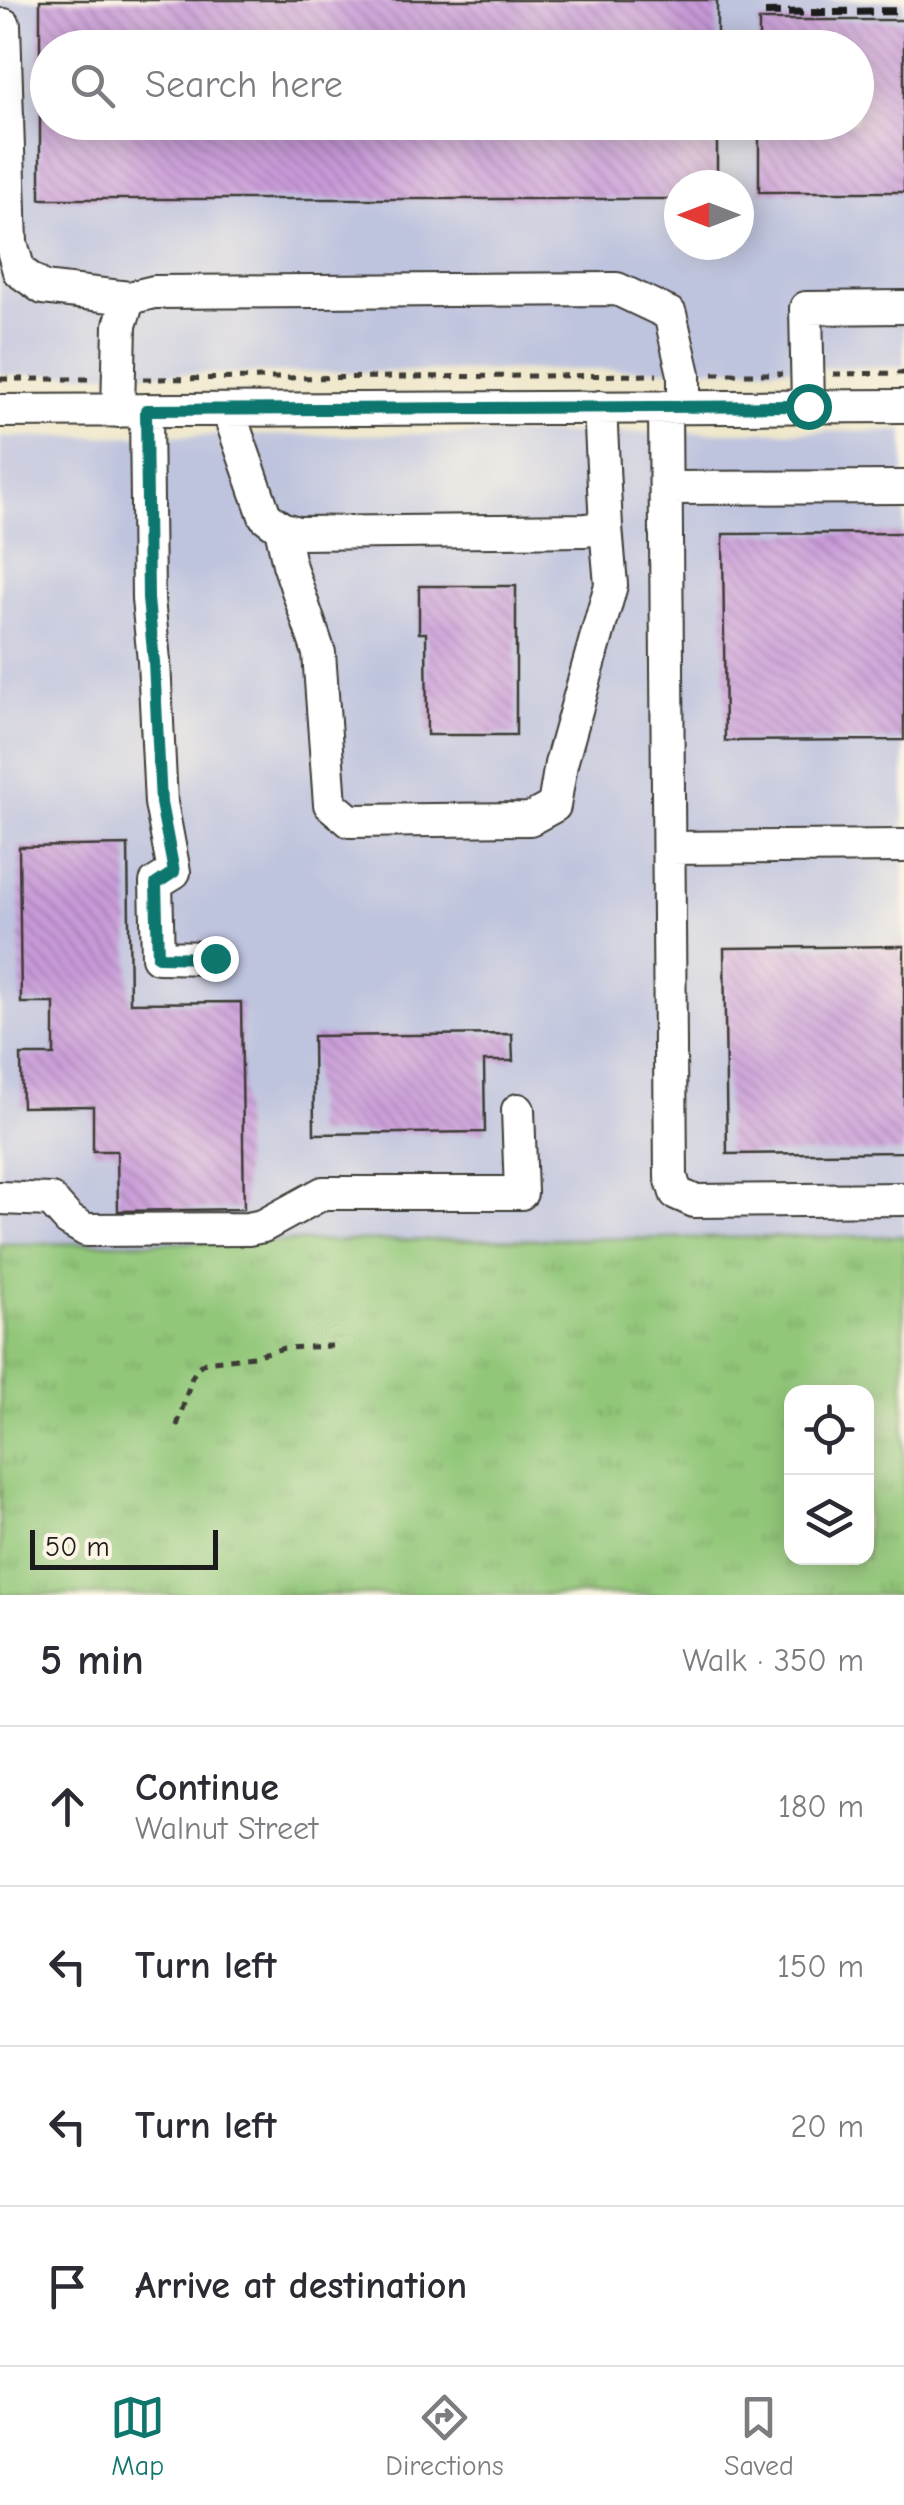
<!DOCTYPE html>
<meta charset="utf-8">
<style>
body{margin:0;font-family:"Comic Neue",sans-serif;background:#f2f2f3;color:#2b2b33}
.controls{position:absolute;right:30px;bottom:30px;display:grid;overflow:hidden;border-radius:20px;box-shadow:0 5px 25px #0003}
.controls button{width:90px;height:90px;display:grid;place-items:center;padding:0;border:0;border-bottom:2px solid #e1e1e2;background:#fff;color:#2b2b33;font:50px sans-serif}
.compass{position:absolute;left:664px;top:170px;width:90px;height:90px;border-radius:50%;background:#fff;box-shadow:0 5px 25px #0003;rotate:270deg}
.scale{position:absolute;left:30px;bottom:25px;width:188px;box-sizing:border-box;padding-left:10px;border:5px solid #1c1c1c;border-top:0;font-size:28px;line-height:35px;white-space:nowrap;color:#1c1c1c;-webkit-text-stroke:8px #fcf5e5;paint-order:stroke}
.stop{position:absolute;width:30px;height:30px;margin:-22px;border:8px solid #0f766e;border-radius:50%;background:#fff}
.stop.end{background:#0f766e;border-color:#fff;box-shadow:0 2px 10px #0008}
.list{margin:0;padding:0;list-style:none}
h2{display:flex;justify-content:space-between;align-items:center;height:130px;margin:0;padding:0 40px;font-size:42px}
h2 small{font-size:32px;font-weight:400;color:#7c7c81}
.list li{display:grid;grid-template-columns:65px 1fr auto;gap:30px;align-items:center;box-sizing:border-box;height:160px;padding:0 40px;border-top:2px solid #e1e1e2}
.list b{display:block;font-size:38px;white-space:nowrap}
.list p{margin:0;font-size:32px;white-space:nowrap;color:#7c7c81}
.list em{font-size:32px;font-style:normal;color:#7c7c81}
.icon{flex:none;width:55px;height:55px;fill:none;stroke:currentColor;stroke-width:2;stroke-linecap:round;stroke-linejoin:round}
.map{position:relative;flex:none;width:904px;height:1595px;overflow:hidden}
.search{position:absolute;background:#fff;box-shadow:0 5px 25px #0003;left:30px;right:30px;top:30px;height:110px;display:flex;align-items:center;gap:25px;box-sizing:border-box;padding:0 35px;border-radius:55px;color:#7c7c81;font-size:38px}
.sheet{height:770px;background:#fff}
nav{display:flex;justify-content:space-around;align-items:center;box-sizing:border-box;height:140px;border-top:2px solid #e1e1e2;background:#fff;font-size:28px;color:#7c7c81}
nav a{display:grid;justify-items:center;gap:5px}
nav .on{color:#0f766e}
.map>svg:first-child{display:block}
.industrial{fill:#bec3de;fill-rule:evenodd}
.grass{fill:url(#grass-tufts);stroke:#57724a;stroke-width:2.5;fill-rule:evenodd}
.building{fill:url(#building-back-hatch)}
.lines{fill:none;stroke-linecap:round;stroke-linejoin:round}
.minor-casing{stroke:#3c3a36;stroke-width:36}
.path{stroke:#3c3a36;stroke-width:5;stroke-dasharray:8 8;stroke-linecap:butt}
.minor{stroke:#fff;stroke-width:32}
.rail{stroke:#1c1c1c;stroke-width:8;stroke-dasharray:15 8;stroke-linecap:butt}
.route{stroke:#0f766e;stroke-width:12}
</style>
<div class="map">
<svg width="904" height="1595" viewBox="0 0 904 1595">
<defs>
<pattern id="grass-tufts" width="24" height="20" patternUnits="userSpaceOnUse" patternTransform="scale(2.5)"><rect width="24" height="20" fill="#92c779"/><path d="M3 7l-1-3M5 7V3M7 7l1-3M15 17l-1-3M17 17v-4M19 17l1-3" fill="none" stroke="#7daa68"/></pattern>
<pattern id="building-back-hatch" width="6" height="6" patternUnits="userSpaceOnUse" patternTransform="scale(2.5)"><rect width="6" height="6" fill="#c89ad9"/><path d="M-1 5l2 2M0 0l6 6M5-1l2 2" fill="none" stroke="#a27daf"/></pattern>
</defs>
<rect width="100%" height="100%" fill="#fcf5e5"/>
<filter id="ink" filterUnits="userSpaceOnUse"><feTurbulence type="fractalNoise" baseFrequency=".01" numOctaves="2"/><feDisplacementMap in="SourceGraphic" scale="20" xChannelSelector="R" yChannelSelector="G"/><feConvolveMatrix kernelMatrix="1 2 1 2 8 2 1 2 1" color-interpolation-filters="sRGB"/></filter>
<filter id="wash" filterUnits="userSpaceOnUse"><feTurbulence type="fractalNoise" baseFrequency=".0048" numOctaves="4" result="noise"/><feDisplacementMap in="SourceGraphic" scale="40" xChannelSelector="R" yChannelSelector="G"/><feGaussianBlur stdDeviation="2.25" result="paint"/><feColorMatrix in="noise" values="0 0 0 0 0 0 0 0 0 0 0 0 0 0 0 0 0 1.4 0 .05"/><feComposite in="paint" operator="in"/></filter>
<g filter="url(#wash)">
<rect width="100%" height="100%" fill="#eee7ca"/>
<path class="industrial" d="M0,0H904V367L0,375ZM48,48H856V122H48ZM679,185H739V245H679Z
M904,431V1236L0,1244V437Z"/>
<path class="grass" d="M904,1236V1595H0V1244ZM792,1392H866V1558H792Z"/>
<g id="blocks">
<path class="building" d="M40,0H717V48H48V122H717V185H679V199H40Z
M759,20H904V192H759V122H856V48H759Z
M904,533V740L725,741L723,534Z
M419,586H516V735H427L426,633H419Z
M128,845L130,1003L241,1002L244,1209L118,1211L117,1151H93V1106L22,1107L21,1055H54V1003H21L19,847Z
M904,946V1152L727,1154L724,948Z
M512,1034L513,1061H484L485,1132L314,1134L313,1036Z"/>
</g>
</g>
<g filter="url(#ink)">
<use href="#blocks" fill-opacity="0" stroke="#3c3a36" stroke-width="2.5"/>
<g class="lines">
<g class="minor-casing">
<path id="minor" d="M4,25L11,243L19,271L43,288L129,298
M808,406L806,308L904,307
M665,407L671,1177L676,1193L694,1201L904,1199
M146,410L148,599L154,661L161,803L174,872L156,883L158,957L215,958
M228,410L265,516L281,528L297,533L585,530L606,527L600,407
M0,411L904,406
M118,411L120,325L129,298L154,292L617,289L670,314L684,374V407
M666,488L904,487
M281,528L289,564L319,653L330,804L350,821L530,819L554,806L561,764L611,585L606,527
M669,848L904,846
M0,1198L51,1200L69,1220L86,1230L248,1229L263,1226L323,1193H521L518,1110"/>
</g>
<path class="path" d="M713,374H782
M833,374L904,373
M0,379H92
M143,379L657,375
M177,1426L192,1377L198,1367L205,1362L254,1356L284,1348L332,1346"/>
<use href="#minor" class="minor"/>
<path class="rail" d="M765,13L904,11"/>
</g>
</g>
<g class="lines" filter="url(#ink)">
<path class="route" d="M215,958L158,957L156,884L174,872L161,803L154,662L148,599L146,410L808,406"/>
</g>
</svg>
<div class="controls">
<button><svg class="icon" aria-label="locate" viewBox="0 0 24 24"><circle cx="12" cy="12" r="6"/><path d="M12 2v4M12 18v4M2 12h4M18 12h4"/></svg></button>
<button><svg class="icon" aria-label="layers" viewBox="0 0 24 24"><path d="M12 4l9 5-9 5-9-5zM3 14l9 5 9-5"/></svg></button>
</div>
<svg class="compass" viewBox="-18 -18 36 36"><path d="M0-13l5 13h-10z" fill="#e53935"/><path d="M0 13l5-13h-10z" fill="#7c7c81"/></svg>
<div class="scale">50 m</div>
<div class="stop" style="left:808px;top:406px"></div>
<div class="stop end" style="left:215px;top:958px"></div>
<div class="search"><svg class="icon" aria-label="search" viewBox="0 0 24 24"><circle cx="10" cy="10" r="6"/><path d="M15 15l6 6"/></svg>Search here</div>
</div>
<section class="sheet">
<h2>5 min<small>Walk · 350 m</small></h2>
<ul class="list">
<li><svg class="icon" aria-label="ahead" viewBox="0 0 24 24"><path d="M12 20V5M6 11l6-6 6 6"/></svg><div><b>Continue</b><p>Walnut Street</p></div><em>180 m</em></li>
<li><svg class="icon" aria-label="left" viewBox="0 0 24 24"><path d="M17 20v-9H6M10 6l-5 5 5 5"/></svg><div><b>Turn left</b></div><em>150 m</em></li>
<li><svg class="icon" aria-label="left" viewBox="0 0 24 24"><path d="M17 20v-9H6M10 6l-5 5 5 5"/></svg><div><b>Turn left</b></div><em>20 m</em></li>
<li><svg class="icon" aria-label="arrive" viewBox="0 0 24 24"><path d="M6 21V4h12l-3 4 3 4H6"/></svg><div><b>Arrive at destination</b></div></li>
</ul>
</section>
<nav>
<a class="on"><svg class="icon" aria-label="map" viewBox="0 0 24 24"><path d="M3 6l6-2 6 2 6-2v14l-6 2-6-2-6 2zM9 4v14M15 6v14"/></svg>Map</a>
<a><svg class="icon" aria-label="directions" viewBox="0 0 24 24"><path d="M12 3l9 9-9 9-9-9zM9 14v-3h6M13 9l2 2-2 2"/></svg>Directions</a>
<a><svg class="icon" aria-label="saved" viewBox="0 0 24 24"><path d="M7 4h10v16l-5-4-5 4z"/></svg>Saved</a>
</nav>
